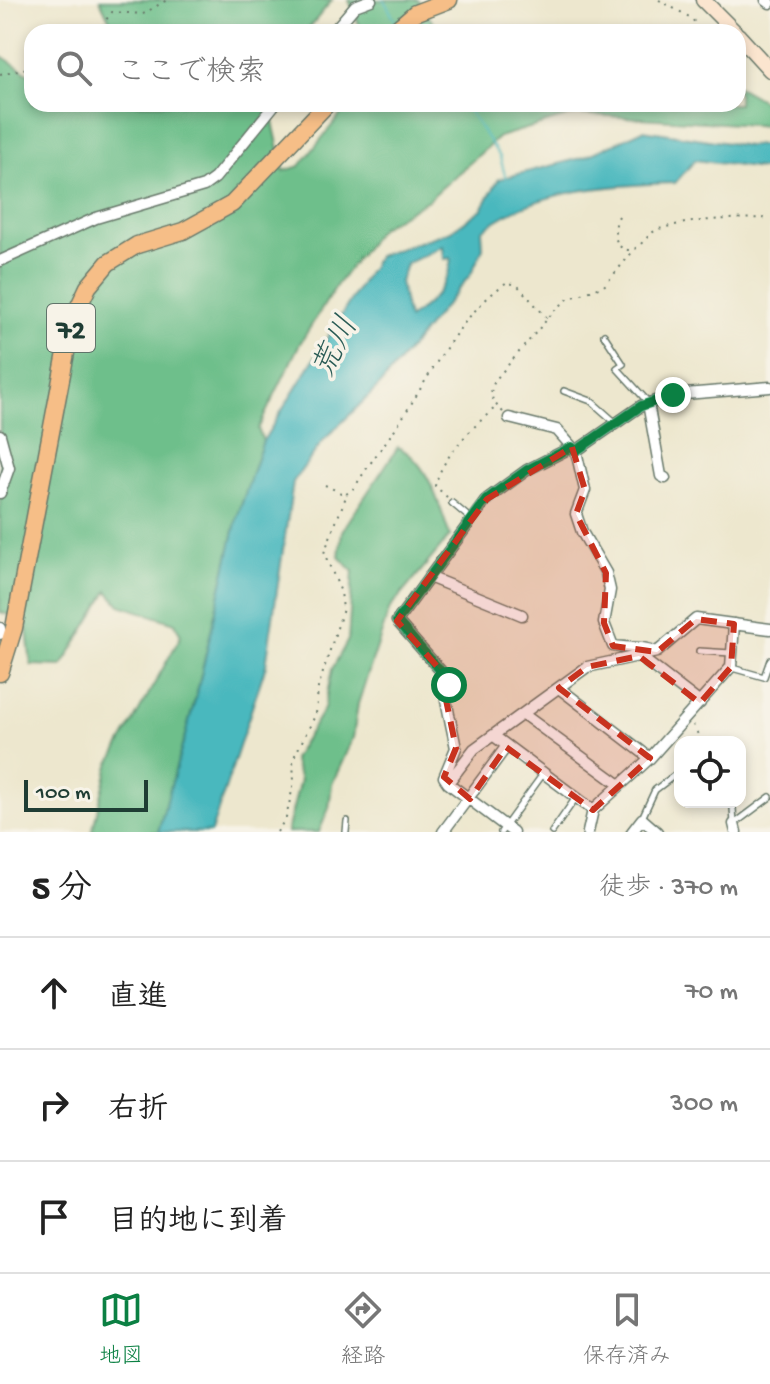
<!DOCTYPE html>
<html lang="ja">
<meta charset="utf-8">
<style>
body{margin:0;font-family:"Gochi Hand","Klee One",sans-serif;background:#f6f6f6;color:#222}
.controls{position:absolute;right:24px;bottom:24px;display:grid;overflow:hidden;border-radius:16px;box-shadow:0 4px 12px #0003}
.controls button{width:72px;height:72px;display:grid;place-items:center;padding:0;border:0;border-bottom:2px solid #e0e0e0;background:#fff;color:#222;font:40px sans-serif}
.scale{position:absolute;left:24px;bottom:20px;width:124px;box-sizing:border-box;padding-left:8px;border:4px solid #1f3d34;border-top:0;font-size:22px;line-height:28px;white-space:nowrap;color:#1f3d34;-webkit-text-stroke:6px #f7f3e8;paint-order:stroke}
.stop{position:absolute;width:24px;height:24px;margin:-18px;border:6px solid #0b8043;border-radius:50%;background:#fff}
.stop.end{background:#0b8043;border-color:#fff;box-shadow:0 2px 8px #0008}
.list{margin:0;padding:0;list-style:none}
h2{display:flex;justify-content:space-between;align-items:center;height:104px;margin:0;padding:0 32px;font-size:34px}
h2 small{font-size:26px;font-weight:400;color:#767676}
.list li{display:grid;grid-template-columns:52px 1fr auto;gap:24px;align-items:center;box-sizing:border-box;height:112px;padding:0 32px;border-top:2px solid #e0e0e0}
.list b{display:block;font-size:30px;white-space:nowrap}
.list em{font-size:26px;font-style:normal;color:#767676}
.icon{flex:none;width:44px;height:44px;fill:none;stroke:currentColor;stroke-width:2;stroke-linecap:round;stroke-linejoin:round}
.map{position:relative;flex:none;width:770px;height:832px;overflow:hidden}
.search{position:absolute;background:#fff;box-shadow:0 4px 12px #0003;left:24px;right:24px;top:24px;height:88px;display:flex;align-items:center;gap:20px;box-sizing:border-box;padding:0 28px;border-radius:24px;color:#767676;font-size:30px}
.sheet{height:440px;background:#fff}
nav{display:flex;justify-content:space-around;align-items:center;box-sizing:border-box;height:112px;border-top:2px solid #e0e0e0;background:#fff;font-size:22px;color:#767676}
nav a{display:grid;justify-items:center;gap:4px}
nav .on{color:#0b8043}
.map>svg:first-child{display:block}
.forest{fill:#6ebf8b;stroke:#467e60;stroke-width:2}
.water{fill:#49b8be;stroke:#347a79;stroke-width:2;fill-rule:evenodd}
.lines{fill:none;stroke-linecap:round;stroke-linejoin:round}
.stream{stroke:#49b8be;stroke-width:2}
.service-casing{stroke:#67786a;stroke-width:8}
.minor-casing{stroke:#67786a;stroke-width:13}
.secondary-casing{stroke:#67786a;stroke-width:17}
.primary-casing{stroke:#67786a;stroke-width:19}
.path{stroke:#67786a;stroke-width:2;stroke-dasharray:2 6;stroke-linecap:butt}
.service{stroke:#fff;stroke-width:5}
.minor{stroke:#fff;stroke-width:10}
.secondary{stroke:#fbe5cf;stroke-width:14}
.primary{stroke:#f6be87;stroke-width:16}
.route{stroke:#0b8043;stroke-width:10}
.marked{fill:#c8321e;fill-opacity:0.2;stroke:#c8321e;stroke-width:6;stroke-dasharray:16 10;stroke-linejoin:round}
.labels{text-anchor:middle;stroke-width:7;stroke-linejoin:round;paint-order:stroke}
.shield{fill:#f7f3e8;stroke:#60746a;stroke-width:2}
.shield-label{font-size:28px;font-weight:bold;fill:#1f3d34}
.water-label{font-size:32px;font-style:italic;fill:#2a5c56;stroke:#f7f3e8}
</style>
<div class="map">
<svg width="770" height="832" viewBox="0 0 770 832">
<rect width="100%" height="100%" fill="#f7f3e8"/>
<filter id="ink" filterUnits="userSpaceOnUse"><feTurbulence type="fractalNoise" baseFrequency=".0125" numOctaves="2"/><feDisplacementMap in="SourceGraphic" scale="16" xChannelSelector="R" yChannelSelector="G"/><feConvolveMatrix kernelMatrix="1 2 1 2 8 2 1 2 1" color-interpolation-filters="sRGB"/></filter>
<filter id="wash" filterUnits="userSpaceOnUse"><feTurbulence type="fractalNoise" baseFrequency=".006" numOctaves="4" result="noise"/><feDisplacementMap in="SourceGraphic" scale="32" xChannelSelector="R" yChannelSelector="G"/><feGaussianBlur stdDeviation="1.8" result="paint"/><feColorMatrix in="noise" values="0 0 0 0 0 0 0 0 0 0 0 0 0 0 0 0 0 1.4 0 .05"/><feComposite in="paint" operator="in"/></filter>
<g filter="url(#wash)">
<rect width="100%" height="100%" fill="#ede7ce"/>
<path class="forest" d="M100,0H332L306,32H105L112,25Z
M349,0H418L439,32H362Z
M0,55L32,76V104H269L284,171L300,166L349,104H738V87L770,105V126L576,114L499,137L428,200L380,228L336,286L299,345L258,429L263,441L237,518L197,693L158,832H92L109,765L181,636L175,623L120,605L108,591L62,666L31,665L26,621L0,612Z
M398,447C430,463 439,506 450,536L390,608L358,704L353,738L332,784L329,808L319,832H287L300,780L293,759L324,709L332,669L348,640L353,571L339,557L342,531Z"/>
<path class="water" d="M643,130L748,146L770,144V170L695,160L675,183C608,185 536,189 482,230L483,248L471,274L380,385L323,441L293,482L266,665L211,832H158L197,693L237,518L263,441L378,256L451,231L482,209L499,179L585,157ZM443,246L444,259L451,258C449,286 430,304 408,319L400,282L406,264Z"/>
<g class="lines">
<path class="stream" d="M384,0L395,20
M464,104L500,157L506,179"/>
</g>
</g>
<g filter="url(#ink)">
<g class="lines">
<g class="service-casing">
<path id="service" d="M604,335L623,364L617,368L648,402
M564,391L591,401L616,423
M452,503L471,519
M699,651L731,653
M732,668L764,677L770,660
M733,808L734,824L770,797
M642,818L655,790L680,771
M346,832L347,821
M501,832L543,774
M552,832L575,799"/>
</g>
<g class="minor-casing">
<path id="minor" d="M766,0L770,3
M333,32L355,6L371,0
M0,261L96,218L204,186L215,178L275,104
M648,403L661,476L665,478
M509,418L557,430L572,447
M0,435L9,468L0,493
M429,577L522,615
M0,628V634
M657,652C641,645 630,649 613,646L604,623L610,590L606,573L582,532L576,514L585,490L576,451L641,406L673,395L770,387
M639,656L700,703
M559,688L650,758
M523,714L620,785
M494,736L593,810
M448,783L444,777L456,748L446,700L447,678L397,621L487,499L527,470L572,447L576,451
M734,824L736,832
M443,832L506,747
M513,832L448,783L474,749L587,667L657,652L696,619L770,629
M588,832L593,810L650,758L731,667L734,624
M632,832L642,819L657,832"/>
</g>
<g class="secondary-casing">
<path id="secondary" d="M703,0L735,32
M738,35L770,70"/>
</g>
<g class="primary-casing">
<path id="primary" d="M393,32L415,13L449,0
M0,673L14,628L72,321L88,287L108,263L137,245L183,231L232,204L327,104"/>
</g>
<path class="path" d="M659,0L693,19L697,32
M97,32L112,12L143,14L167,0
M0,74L32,67
M619,216C613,227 612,250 630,250C640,250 648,232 659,229C696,218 732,219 770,218
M503,412C491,401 487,392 497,378L555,310L568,299L604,286L635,249
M325,485L345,495L355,487C369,463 386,443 401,420C433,371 458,317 507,282L518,286L548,319
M447,497L435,486C442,456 474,426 496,407
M693,725L702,742
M277,832L286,818L294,782L293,759L316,714L318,688L343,609L341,592L324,553L347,494"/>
<use href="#service" class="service"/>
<use href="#minor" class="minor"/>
<use href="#secondary" class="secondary"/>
<use href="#primary" class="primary"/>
</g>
</g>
<g class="lines" filter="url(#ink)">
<path class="route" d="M449,685L447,678L397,621L487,499L527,470L572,447L576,451L641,406L673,395"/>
</g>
<path class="marked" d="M572,447L585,490L576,514L606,573L604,623L613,646L657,652L696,619L734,624L731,667L700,703L639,656L587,667L559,688L650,758L593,810L506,747L470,799L444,777L456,748L446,700L450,681L397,621L487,499Z"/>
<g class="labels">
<rect class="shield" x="47" y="304" width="48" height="48" rx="6"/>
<g class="shield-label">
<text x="71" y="338">72</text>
</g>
<g class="water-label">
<text transform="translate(333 346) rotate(-64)" y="11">荒川</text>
</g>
</g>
</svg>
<div class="controls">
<button><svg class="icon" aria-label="locate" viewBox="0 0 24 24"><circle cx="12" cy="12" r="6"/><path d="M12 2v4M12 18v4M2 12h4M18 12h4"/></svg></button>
</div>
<div class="scale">100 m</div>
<div class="stop" style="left:449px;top:685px"></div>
<div class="stop end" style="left:673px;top:395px"></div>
<div class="search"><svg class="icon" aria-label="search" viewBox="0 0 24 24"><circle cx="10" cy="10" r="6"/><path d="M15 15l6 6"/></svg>ここで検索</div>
</div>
<section class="sheet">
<h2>5 分<small>徒歩 · 370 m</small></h2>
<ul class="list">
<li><svg class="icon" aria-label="ahead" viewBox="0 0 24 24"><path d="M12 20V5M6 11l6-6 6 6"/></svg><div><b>直進</b></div><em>70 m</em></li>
<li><svg class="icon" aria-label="right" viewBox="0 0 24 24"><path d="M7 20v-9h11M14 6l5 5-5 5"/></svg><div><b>右折</b></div><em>300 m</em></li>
<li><svg class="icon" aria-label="arrive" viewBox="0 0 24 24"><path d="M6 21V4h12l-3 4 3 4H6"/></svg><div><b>目的地に到着</b></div></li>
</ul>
</section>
<nav>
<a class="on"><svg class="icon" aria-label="map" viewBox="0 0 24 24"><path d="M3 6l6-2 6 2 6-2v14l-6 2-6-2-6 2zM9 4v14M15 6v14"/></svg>地図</a>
<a><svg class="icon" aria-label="directions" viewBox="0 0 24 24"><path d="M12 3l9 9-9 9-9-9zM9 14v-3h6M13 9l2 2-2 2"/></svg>経路</a>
<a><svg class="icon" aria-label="saved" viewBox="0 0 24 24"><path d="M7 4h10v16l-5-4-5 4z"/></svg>保存済み</a>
</nav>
